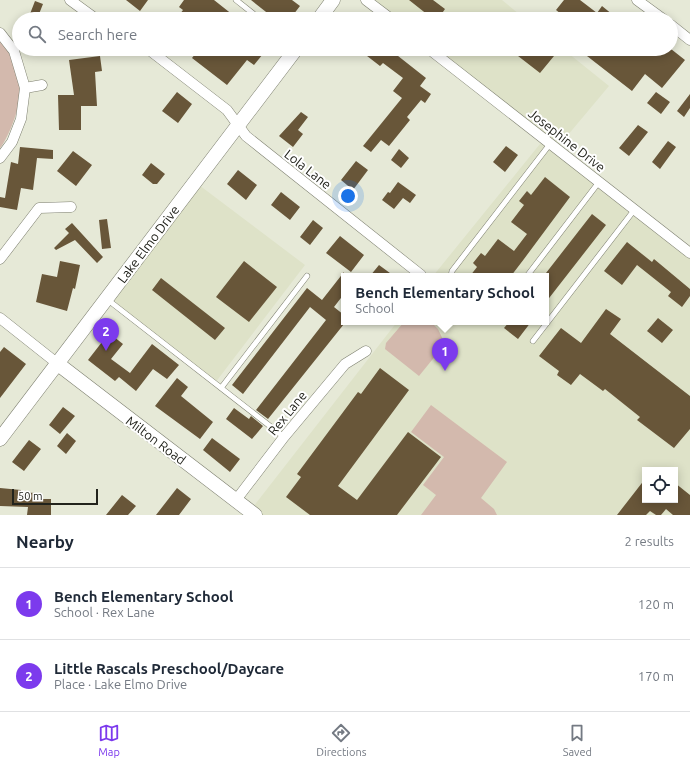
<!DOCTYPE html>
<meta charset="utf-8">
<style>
body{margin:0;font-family:Ubuntu,sans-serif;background:#f2f2f3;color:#1f2937}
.controls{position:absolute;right:12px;bottom:12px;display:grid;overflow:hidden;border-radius:0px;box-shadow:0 2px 10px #0003}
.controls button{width:36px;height:36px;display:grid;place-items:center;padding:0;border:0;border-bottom:1px solid #e0e1e3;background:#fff;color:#1f2937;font:20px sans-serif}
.scale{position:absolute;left:12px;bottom:10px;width:86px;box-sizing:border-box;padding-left:4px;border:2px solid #22231c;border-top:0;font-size:11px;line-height:14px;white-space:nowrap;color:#22231c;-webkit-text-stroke:3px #fff;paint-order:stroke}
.you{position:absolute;left:348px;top:196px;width:14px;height:14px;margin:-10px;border:3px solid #fff;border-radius:50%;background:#1a73e8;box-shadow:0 0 0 6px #1a73e833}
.badge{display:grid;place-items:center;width:26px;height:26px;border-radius:50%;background:#7c3aed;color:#fff;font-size:13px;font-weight:700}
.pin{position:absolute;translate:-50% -33px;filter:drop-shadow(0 1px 2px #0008)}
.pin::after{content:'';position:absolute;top:21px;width:14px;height:12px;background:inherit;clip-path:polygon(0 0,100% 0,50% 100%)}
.popup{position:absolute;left:341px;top:273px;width:208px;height:52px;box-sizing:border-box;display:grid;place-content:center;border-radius:0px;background:#fff;filter:drop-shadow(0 1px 3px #0005);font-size:13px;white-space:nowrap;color:#747a83}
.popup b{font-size:15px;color:#1f2937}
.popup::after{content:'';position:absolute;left:50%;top:100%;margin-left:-8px;border:8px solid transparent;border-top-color:#fff}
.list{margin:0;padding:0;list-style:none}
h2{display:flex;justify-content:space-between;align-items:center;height:52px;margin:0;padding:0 16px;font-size:17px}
h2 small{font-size:13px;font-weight:400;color:#747a83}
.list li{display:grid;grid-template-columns:26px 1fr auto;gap:12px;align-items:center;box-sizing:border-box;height:72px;padding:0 16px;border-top:1px solid #e0e1e3}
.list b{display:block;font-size:15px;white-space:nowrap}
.list p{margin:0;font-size:13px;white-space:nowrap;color:#747a83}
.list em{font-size:13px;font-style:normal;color:#747a83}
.icon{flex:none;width:22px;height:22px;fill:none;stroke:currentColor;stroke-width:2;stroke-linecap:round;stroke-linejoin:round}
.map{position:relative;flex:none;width:690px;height:515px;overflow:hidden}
.search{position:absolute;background:#fff;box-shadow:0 2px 10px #0003;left:12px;right:12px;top:12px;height:44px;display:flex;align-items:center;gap:10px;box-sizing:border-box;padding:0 14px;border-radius:22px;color:#747a83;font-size:15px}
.sheet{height:196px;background:#fff}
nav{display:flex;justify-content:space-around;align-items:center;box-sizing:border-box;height:56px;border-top:1px solid #e0e1e3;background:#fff;font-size:11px;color:#747a83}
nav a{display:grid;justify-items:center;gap:2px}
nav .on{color:#7c3aed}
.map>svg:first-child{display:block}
.built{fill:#dee2c8;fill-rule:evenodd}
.green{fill:#d3b9ad}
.building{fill:#685639}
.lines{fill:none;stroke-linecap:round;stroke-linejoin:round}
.lane-casing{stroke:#7d7f6f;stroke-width:6}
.street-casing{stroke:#7d7f6f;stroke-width:11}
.secondary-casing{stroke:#7d7f6f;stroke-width:15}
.lane{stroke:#fff;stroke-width:5}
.street{stroke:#fff;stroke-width:10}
.secondary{stroke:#fff;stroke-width:14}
.labels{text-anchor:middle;stroke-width:4;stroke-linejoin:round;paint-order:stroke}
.street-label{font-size:13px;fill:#22231c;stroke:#fff}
</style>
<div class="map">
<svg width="690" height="515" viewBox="0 0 690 515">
<rect width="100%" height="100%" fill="#e6e9d7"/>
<path class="built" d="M366,0H502L525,19H391Z
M429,49H563L609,86L557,148L690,253V515H255L250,511L397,322H546V276H433L544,139ZM645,470H675V500H645Z
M195,182L305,265L215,383L106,298Z"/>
<path class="green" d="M0,38C10,48 19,75 20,90C22,102 9,138 0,148Z
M404,322H431L438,329L445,344L419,376L385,349L386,343Z
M431,405L507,462L481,498L494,509L497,515H421L436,495L423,485L444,457L411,432Z"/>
<path class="building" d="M126,0H148L140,11Z
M184,0H214L238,19H176L183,10L179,7Z
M251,0H292L300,6L290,19H275Z
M409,0H433L445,9L438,19H433Z
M564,0H580L597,13L602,6L618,19H573L568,15L566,18L556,10Z
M35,1L43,4L37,19H28Z
M199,49H267L254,65L247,60L227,85L192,58Z
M358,49H386L392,54L393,52L426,78L420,86L431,94L425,103L421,100L407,117L410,120L389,146L381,140L371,152L363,146L402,98L393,91L403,78L383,63L380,66Z
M509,49H545L554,56L540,73Z
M578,49H671L685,60L662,88L645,74L632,91Z
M100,56L102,71L95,72L97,106H81V130H59L58,95H74L69,60Z
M177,92L192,104L178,123L162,111Z
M656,92L670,102L661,114L647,103Z
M690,94V108L684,117L677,111Z
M301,112L308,117L298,130L303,134L293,147L279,136Z
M638,125L648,132L629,156L619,148Z
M668,141L676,147L660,169L652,162Z
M506,146L518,155L505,172L493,162Z
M20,147L53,150V159L37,158L33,190L21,188L17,210L0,207V197L5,198L11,162L18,164Z
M399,149L409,158L401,168L391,160Z
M73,151L92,165L76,186L57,171Z
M356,161L368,170L353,190L341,180Z
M151,163L165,174L157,184H153L142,175Z
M238,170L257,185L246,200L227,184Z
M545,177L570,197L524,259L511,276H470L477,267L473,263L481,253L485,256L498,239L514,251L527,234L511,222L524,205L519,201L527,191L531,195Z
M398,182L416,195L410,203L403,198L394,209L382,200L388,192L390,193Z
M281,192L300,207L290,220L271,205Z
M592,214L606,225L546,302V273Z
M107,219L111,248L102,249L99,220Z
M313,220L323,228L310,245L300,237Z
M72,223L103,257L97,263L75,240L56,250L54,248L69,233L65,229Z
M340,236L364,255L351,272L326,253Z
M627,242L652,262L654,259L690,289V296L682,307L668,296L671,292L637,265L622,285L604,271Z
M60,261L80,265L75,289L73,288L67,311L36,302L42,274L57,277Z
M244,261L277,287L249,322L216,297Z
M379,265L394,276H370Z
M344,272V294L334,307L344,315V324L268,419L256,410L326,320L310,307L243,394L232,385L307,288L322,300Z
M161,278L225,328L215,340L152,290Z
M606,309L621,319L610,334L690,396V429L674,448L637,420L640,417L605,389L603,391L580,374L571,385L557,375L559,371L539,356L561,328L581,343Z
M658,318L673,330L662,343L647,331Z
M509,322H531L518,339L504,328Z
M109,333L123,344L111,359L130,373L152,344L179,365L167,379L153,369L136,391L119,377L115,381L88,360Z
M4,347L26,364L0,398V352Z
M380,368L409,390L338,486L357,500L408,432L441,457L397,515H310L286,497L301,477L297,474L358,392L361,394Z
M177,378L188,387L181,396L213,422L200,439L155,406Z
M63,407L75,416L60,434L49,425Z
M234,408L249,419L251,416L263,426L252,439L226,419Z
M67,433L76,441L66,454L57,446Z
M212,438L240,459L230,472L203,450Z
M29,440L41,449L24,471L12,462Z
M645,479V500H675V483L690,495V515H673L666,509L661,515H656L650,511L646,515H617Z
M0,488L21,490V492L35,493V499H51V515H27L28,507L0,506Z
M177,488L191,499L179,515H156Z
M122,495L136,506L128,515H106Z"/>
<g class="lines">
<g class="lane-casing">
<path id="lane" d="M236,0L260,19
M451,276L452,271L550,144
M527,276L599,182
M108,300L284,437
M533,341L635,209
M221,388L307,276"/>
</g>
<g class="street-casing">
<path id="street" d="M70,0L96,19
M366,0L391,19
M637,0L663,19
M671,25L690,40
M0,33L14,51L25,88L21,119L12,142L0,158
M148,49L227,110L246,136L421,275
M429,49L690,253
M25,88L42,85
M0,259L39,208L71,207
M0,318L58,364
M236,500L284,437L345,364L366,351"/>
</g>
<g class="secondary-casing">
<path id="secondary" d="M319,19L333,0
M58,364L255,515
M0,439L296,49"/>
</g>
<use href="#lane" class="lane"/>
<use href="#street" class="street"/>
<use href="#secondary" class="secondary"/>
</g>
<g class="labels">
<g class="street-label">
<text transform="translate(567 140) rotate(38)" y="5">Josephine Drive</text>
<text transform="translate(308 169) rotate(38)" y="5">Lola Lane</text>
<text transform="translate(148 244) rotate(-53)" y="5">Lake Elmo Drive</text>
<text transform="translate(287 413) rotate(-51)" y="5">Rex Lane</text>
<text transform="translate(156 440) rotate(37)" y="5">Milton Road</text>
</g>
</g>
</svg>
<div class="controls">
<button><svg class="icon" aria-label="locate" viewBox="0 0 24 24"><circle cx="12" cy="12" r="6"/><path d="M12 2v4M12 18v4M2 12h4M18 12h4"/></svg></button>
</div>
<div class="scale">50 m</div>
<div class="you"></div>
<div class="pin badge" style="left:445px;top:371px">1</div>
<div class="popup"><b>Bench Elementary School</b>School</div>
<div class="pin badge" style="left:106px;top:351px">2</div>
<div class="search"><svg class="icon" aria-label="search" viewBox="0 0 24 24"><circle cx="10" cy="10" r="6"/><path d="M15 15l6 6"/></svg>Search here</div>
</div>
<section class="sheet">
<h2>Nearby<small>2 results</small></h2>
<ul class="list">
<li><span class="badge">1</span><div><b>Bench Elementary School</b><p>School · Rex Lane</p></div><em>120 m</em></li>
<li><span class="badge">2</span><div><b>Little Rascals Preschool/Daycare</b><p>Place · Lake Elmo Drive</p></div><em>170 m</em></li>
</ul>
</section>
<nav>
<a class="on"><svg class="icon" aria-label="map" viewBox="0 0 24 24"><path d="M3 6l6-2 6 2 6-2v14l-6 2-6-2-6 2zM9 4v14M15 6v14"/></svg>Map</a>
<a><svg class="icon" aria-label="directions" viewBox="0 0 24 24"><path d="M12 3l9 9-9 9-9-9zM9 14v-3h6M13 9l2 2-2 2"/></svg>Directions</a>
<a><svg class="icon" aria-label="saved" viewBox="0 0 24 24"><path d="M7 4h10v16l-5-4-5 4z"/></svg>Saved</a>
</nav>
